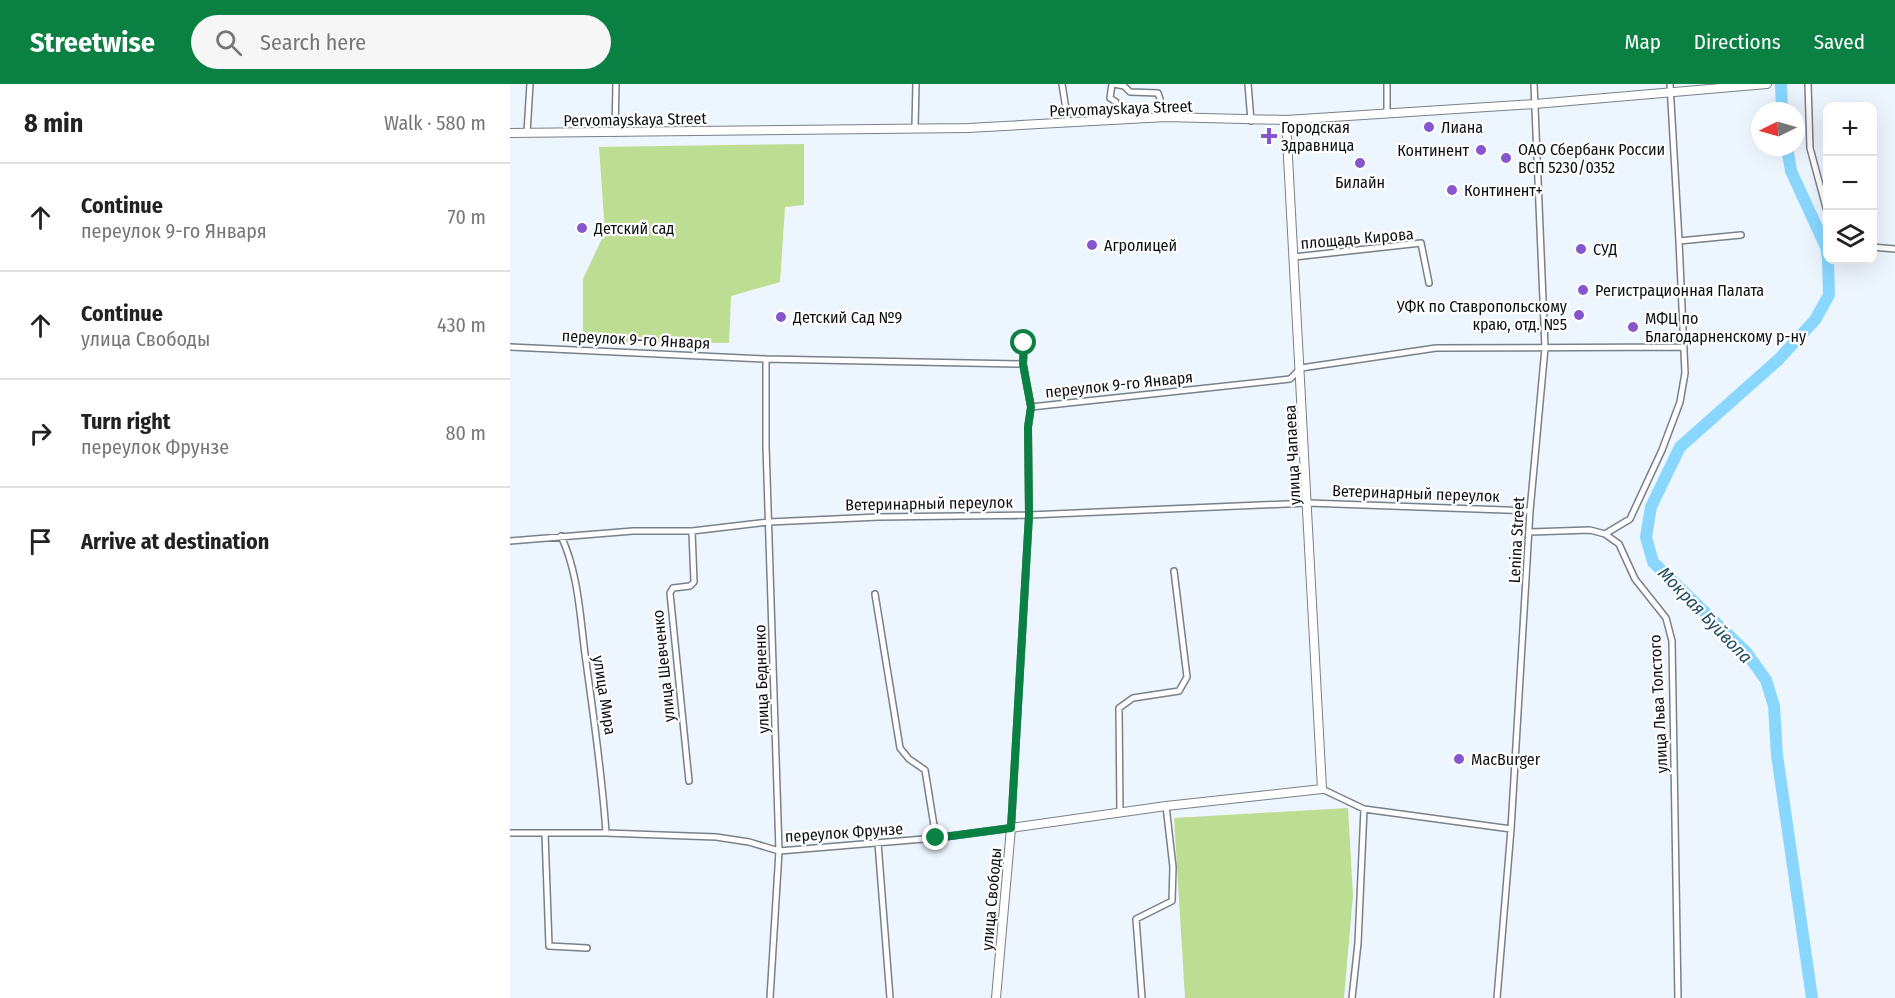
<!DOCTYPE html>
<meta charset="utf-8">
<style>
body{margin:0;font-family:"Fira Sans Condensed",sans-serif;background:#f6f6f6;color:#222}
.controls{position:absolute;right:18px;top:18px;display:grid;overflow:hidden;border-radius:12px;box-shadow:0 6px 24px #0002}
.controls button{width:54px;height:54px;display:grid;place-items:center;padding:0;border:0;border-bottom:2px solid #e0e0e0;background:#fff;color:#222;font:30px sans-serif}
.compass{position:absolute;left:1241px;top:18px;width:54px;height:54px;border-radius:50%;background:#fff;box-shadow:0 6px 24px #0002;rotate:265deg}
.stop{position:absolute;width:18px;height:18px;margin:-14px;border:4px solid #0b8043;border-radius:50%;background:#fff}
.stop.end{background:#0b8043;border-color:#fff;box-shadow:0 2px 6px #0008}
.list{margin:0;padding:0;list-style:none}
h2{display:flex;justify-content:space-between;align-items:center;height:78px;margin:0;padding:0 24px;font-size:26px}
h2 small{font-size:20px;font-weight:400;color:#767676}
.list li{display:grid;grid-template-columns:39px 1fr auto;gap:18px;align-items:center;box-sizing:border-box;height:108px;padding:0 24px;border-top:2px solid #e0e0e0}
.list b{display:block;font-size:22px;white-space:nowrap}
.list p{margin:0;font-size:20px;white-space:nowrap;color:#767676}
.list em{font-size:20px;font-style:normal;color:#767676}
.icon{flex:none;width:33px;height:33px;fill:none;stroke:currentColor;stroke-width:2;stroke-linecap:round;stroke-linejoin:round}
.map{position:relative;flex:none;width:1385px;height:914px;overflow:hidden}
header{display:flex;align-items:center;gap:36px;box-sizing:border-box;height:84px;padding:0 30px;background:#0b8043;color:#fff}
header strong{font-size:28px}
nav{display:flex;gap:33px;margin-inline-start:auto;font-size:21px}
.search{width:420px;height:54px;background:#f6f6f6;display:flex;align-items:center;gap:15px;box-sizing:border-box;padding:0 21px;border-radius:33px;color:#767676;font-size:22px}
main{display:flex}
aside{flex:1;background:#fff}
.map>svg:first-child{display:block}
.green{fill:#bddd92}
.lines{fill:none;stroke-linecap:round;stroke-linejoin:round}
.river{stroke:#89d7ff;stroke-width:12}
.street-casing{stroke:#798088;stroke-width:8}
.secondary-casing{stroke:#798088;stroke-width:10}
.street{stroke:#fff;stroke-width:5}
.secondary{stroke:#fff;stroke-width:8}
.route{stroke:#0b8043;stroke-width:8}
.poi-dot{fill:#8656cf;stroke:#fff;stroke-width:2}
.labels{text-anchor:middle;stroke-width:4.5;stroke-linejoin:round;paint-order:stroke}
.street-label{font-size:16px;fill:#0d1013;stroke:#fff}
.poi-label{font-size:16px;fill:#0d1013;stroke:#fff;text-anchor:start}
.water-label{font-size:18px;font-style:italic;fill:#214d62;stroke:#fff}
</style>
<header>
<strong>Streetwise</strong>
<div class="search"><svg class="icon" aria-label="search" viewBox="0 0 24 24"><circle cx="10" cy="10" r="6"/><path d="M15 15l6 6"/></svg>Search here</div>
<nav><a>Map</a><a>Directions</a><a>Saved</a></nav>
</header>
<main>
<aside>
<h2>8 min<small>Walk · 580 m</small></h2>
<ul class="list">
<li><svg class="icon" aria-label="ahead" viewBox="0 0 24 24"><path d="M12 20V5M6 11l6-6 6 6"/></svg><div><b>Continue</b><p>переулок 9-го Января</p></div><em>70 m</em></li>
<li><svg class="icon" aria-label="ahead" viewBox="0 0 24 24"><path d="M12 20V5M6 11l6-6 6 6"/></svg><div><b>Continue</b><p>улица Свободы</p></div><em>430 m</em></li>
<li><svg class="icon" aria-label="right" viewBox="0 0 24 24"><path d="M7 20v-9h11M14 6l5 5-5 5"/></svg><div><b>Turn right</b><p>переулок Фрунзе</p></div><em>80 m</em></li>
<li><svg class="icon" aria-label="arrive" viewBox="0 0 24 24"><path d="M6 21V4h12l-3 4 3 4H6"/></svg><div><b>Arrive at destination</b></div></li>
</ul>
</aside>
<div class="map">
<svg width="1385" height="914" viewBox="0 0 1385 914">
<rect width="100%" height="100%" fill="#edf5fe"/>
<path class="green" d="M294,60V121L275,123L270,198L221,212L219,259L73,257V195L95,148L89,63Z
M838,724L843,811L834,914H675L664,734Z"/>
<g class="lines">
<path class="river" d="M1271,0L1272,27
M1277,63L1281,87L1316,163L1318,175
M1302,914L1267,671L1264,622L1256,596L1236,568L1143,478L1136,453L1141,423L1170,363L1268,276L1305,236L1319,211L1318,176"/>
<g class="street-casing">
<path id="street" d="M552,0L558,38
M602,0L600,14L606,18L610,35
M604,0L614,2L620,8L648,9L656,33
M738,0L741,37
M1160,0L1169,157
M1298,0L1300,64L1318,131
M877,30V0
M405,43L406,0
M17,49L20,0
M105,49L106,0
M1362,163L1385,165
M784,173L911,159L919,199
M0,263L256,275L513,280L521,323L518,343L519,431L501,744L426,754L269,767L239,758L206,753L96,749H0
M256,275V362L269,767L260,914
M513,280L514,259
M521,323L780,295L791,284L926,264L1172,263
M1020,448L1080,446L1095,450L1109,460L1125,495L1156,534L1162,557L1168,914
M1095,450L1120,435L1152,366L1170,318L1175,289L1169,157L1231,151
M51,452C68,488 70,531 75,570C83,629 92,688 96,749
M0,457L123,447H182L259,438L369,433L519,431L798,419L1020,427
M365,510L390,664L399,675L415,686L426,754
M179,697L160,509L163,504L180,502L184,498L182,447
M812,705L854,725L1001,745
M610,728L609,624L623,614L669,607L677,593L664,487
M35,749L39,862L77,864
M368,759L380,914
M632,914L626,835L662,817L663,783L656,722
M842,914L848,859L854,725
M987,914L1001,745L1020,427L1035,264L1024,0"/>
</g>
<g class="secondary-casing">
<path id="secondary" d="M0,49L458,44L656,33L776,36L1025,20L1257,0
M486,914L501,744L656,722L812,705L776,36"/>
</g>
<use href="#street" class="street"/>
<use href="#secondary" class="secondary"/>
</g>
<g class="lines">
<path class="route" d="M426,754L501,744L519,431L518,343L521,323L513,280L514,259"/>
</g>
<g class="poi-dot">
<circle cx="919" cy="43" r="6"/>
<path d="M756 43h6v6h6v6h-6v6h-6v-6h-6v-6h6z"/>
<circle cx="971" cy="66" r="6"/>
<circle cx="996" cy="74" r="6"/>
<circle cx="850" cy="79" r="6"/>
<circle cx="942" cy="106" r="6"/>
<circle cx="72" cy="144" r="6"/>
<circle cx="582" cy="161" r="6"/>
<circle cx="1071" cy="165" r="6"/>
<circle cx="1073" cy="206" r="6"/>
<circle cx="1069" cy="231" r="6"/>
<circle cx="271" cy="233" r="6"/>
<circle cx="1123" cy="243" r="6"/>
<circle cx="949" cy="675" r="6"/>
</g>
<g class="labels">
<g class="street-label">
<text transform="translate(611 24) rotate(-2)" y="6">Pervomayskaya Street</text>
<text transform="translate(125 35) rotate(-1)" y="6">Pervomayskaya Street</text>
<text transform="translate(847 154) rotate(-5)" y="6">площадь Кирова</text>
<text transform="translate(126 255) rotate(3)" y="6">переулок 9-го Января</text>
<text transform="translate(609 300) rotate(-6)" y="6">переулок 9-го Января</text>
<text transform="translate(782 371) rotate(-93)" y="6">улица Чапаева</text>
<text transform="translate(906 409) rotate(2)" y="6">Ветеринарный переулок</text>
<text transform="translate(419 419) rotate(-1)" y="6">Ветеринарный переулок</text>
<text transform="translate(1006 456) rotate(-87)" y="6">Lenina Street</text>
<text transform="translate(153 582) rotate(-96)" y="6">улица Шевченко</text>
<text transform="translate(251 595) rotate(-92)" y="6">улица Бедненко</text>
<text transform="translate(95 611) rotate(81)" y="6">улица Мира</text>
<text transform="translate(1148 620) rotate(-93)" y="6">улица Льва Толстого</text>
<text transform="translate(334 748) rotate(-4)" y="6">переулок Фрунзе</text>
<text transform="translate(481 815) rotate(-85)" y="6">улица Свободы</text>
</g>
<g class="poi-label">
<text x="771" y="49">Городская<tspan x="771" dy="18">Здравница</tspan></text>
<text x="931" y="49">Лиана</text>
<text x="1008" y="71">ОАО Сбербанк России<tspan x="1008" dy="18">ВСП 5230/0352</tspan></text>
<text x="959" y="72" text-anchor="end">Континент</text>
<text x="850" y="104" text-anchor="middle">Билайн</text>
<text x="954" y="112">Континент+</text>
<text x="84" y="150">Детский сад</text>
<text x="594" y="167">Агролицей</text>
<text x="1083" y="171">СУД</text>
<text x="1085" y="212">Регистрационная Палата</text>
<text x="1057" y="228" text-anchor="end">УФК по Ставропольскому<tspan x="1057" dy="18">краю, отд. №5</tspan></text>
<text x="283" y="239">Детский Сад №9</text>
<text x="1135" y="240">МФЦ по<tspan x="1135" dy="18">Благодарненскому р-ну</tspan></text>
<text x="961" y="681">MacBurger</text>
</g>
<g class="water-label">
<text transform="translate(1195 531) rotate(46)" y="6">Мокрая Буйвола</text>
</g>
</g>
</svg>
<div class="controls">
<button>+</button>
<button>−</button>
<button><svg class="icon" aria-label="layers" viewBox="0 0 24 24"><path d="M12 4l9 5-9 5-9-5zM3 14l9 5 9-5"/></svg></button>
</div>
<svg class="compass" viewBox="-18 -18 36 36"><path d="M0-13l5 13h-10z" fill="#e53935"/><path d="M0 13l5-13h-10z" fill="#767676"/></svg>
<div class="stop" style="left:514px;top:259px"></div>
<div class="stop end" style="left:426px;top:754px"></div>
</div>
</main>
